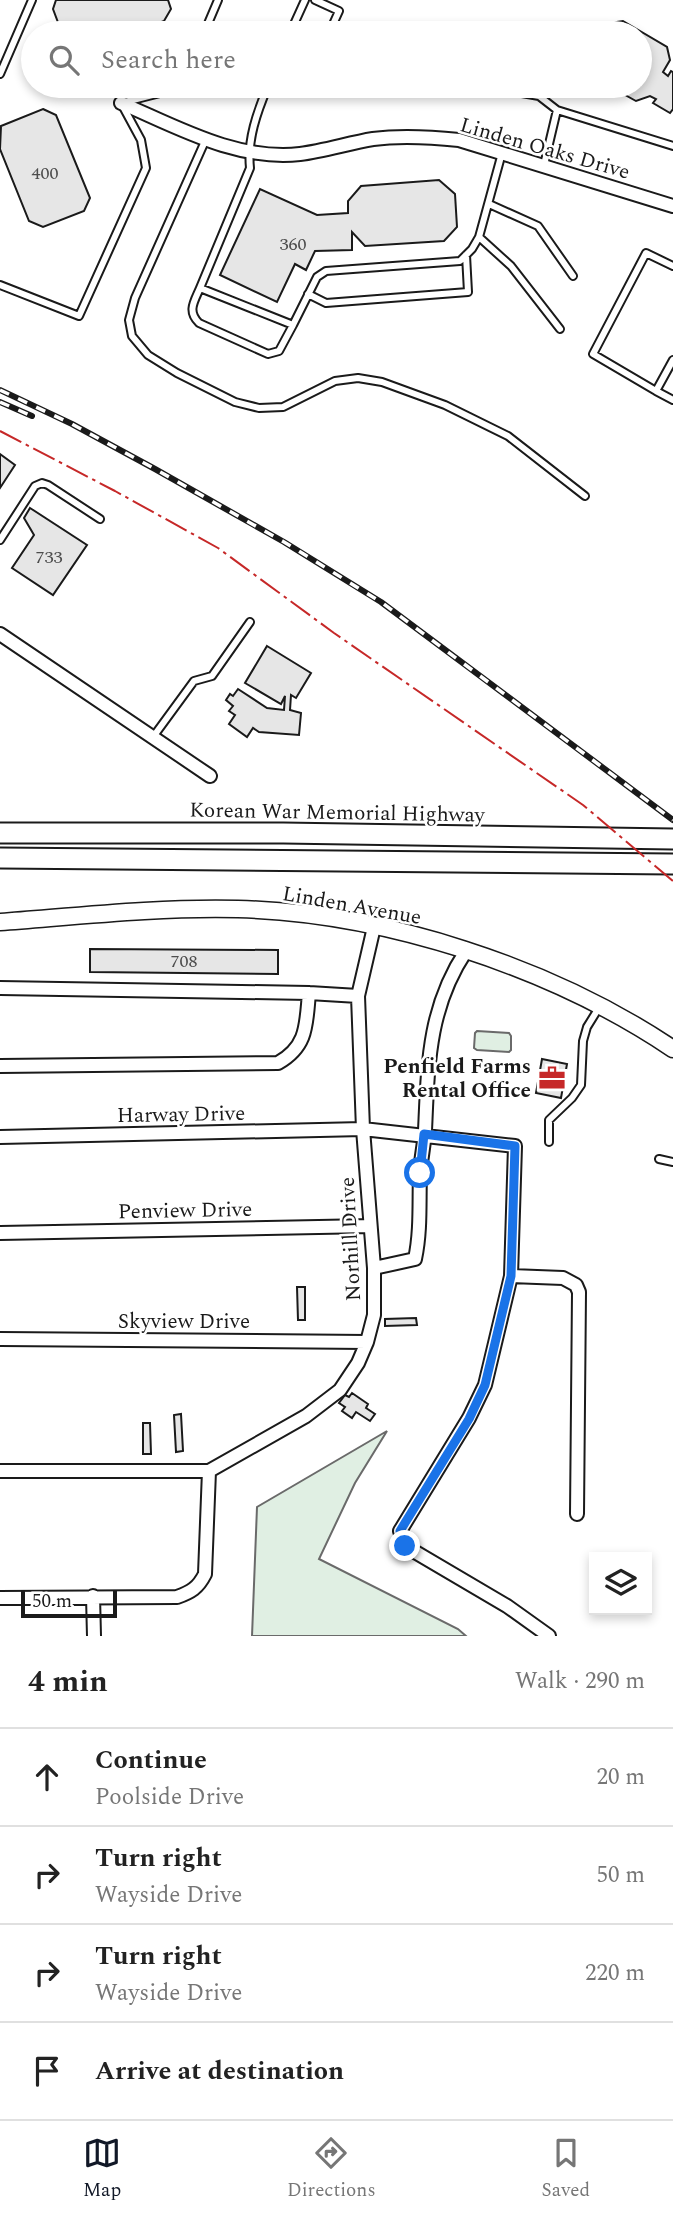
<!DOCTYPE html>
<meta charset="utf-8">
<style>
body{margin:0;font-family:Spectral,serif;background:#f6f6f6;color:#222}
.controls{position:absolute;right:21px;bottom:21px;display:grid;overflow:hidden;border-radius:0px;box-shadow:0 4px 10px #0003}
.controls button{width:63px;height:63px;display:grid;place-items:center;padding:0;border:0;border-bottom:2px solid #e0e0e0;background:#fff;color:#222;font:35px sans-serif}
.scale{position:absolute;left:21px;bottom:18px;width:96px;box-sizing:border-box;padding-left:7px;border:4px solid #1a1a1a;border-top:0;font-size:19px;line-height:24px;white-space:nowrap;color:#1a1a1a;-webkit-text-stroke:5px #fff;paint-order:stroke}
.stop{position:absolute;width:21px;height:21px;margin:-16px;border:5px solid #1a73e8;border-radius:50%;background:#fff}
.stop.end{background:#1a73e8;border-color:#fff;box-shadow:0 2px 7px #0008}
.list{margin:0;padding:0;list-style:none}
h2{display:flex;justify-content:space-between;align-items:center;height:91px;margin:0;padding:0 28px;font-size:30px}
h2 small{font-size:23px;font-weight:400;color:#767676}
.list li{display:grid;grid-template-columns:46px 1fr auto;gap:21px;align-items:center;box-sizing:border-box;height:98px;padding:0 28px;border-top:2px solid #e0e0e0}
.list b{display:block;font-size:26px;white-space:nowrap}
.list p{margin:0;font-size:23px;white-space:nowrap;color:#767676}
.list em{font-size:23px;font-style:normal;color:#767676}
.icon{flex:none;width:38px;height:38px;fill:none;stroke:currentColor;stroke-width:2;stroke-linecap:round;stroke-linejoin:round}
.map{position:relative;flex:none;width:673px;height:1636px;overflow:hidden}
.search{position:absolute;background:#fff;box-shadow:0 4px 10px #0003;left:21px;right:21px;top:21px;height:77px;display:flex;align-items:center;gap:18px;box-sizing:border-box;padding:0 24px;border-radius:38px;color:#767676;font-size:26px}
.sheet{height:483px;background:#fff}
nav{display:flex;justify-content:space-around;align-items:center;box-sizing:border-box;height:98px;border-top:2px solid #e0e0e0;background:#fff;font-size:19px;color:#767676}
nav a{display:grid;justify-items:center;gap:4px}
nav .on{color:#111827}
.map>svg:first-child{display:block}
.green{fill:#e0efe3;stroke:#6a6a6a;stroke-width:2}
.building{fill:#e6e6e6;stroke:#1a1a1a;stroke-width:2}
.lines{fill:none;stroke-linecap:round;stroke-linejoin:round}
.lane-casing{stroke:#1a1a1a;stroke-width:10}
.street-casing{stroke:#1a1a1a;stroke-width:16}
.secondary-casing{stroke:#1a1a1a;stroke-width:19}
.primary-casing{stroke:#1a1a1a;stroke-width:23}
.lane{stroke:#fff;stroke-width:6}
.street{stroke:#fff;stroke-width:12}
.secondary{stroke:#fff;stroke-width:16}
.primary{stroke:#fff;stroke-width:19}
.rail-casing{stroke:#1a1a1a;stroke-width:6}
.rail{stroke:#fff;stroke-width:3.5;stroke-dasharray:10;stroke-linecap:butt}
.power{stroke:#c62828;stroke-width:2;stroke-dasharray:24 5 3.5 5;stroke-linecap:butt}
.route{stroke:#1a73e8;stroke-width:9}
.labels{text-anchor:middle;stroke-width:5;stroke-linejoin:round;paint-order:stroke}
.number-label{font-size:18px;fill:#4d4d4d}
.street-label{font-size:21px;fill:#1a1a1a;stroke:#fff}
.poi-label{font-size:21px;font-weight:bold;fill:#1a1a1a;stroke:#fff;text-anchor:end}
</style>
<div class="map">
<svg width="673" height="1636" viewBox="0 0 673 1636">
<rect width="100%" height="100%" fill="#fff"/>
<path class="green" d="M477,1031L509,1033L511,1036V1050L509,1052L477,1050L474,1048L475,1033Z
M387,1431L355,1483L319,1559L458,1629L466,1636H252L257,1507Z"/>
<path class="building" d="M56,0H168L171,9L164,21L134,33H62L53,9Z
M623,21L667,47L670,60L663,72L668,76L671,71L673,72V109L670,113L653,103L656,99L650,96L636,101L609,86H640V33H604L610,23Z
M43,109L56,115L90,198L84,211L43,227L29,221L0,149L1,126Z
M439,180L455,194L457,227L444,241L365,246L352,232V250L315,251L306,270L295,264L277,302L220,275L260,189L317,215L348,213V201L361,186Z
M0,454L15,465L0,488Z
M30,508L87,545L53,595L12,568L34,535L24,518Z
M267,646L311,673L296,698L291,695L290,710L301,713L299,735L259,732L253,728L247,737L229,724L235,715L229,711L233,706L226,700L230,694L233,696L238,689L267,708L284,710L285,696L281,704L245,683Z
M90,949L278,950V974L90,972Z
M542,1059L567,1064L561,1098L536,1093Z
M297,1287H305V1320H298Z
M416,1318L417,1325L385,1326V1319Z
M352,1393L368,1404L366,1408L375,1414L370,1421L356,1412L352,1418L342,1411L345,1407L339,1403L345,1395L349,1397Z
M181,1414L183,1451L176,1452L174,1415Z
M143,1423H150L151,1454H143Z"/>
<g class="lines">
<g class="lane-casing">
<path id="lane" d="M315,0L339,11L329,33
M204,33L218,0
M290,33L305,0
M0,74L32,0
M268,86C257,112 247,140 250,168L200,288L293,325L317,277L326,271L460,261L472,249L479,237L502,153
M292,86L304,91L306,86
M481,86L539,96L557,110
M206,139L135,298L129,320L132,336L148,355L177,373L235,402L259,408L283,407L335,381L358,378L382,382L445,405L508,436L585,496
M544,165L557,110L673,146
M489,204L538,226L573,276
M479,237L511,266L560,329
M673,266L646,253L593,354L656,391L673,360
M0,285L79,316L146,168L141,140L121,103L172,90L177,86
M200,288C194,302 187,311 199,323L268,354L279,351L293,325
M308,294L326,303L468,292L466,255
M656,391L673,400
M0,540L35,486L42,483L48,485L100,519
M153,737L194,681L212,676L250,622
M549,1142V1120L572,1098L581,1085L583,1041L587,1027L600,1006
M659,1159L673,1162"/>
</g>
<g class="street-casing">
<path id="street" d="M121,103C177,127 236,161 300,154C324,151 349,143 373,139C402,135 431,137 459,140L673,206
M0,634L210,776
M0,988L309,993L358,996
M0,1066L278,1063C308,1046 306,1024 309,993
M0,1137L363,1129L515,1146L511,1276L485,1385L469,1418L400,1531L405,1546L507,1606L549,1636
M0,1233L370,1226
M374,1268L415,1259C421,1231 419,1202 420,1173C421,1159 424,1145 425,1131C428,1065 428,1008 466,951
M511,1276L563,1278L576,1285L579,1292L577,1514
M0,1339L367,1342
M0,1471H209L306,1416L340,1390L358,1363L367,1342L374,1315V1268L363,1129L358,996L374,927
M93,1596L94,1636
M0,1598L177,1597C191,1592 198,1588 205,1574L209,1471"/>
</g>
<g class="secondary-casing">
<path id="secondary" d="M0,922C79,916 159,907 238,909C385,913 551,967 673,1049"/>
</g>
<g class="primary-casing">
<path id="primary" d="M0,833H283L673,839
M0,858L673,864"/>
</g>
<use href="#lane" class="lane"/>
<use href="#street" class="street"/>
<use href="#secondary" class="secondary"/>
<use href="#primary" class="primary"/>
<g class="rail-casing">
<path id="rail" d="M0,390L72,424L155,469L284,542L381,602L673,820
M0,402L32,416"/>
</g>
<use href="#rail" class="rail"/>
<path class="power" d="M0,431L115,491L218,548L334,633L583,805L673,881"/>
</g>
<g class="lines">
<path class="route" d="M405,1546L400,1531L469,1419L485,1385L511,1276L515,1146L424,1134L420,1173"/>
</g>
<defs>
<g id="office-bare" transform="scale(2.1)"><path d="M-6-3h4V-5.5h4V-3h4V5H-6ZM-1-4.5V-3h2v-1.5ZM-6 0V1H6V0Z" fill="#c62828" stroke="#fff" stroke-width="2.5" paint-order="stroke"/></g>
</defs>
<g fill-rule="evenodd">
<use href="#office-bare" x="552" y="1078"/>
</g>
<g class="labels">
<g class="number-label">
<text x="45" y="179">400</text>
<text x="293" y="250">360</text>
<text x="49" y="563">733</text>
<text x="184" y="967">708</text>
</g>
<g class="street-label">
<text transform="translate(545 148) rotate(16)" y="7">Linden Oaks Drive</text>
<text transform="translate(337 812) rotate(1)" y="7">Korean War Memorial Highway</text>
<text transform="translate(352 905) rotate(10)" y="7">Linden Avenue</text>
<text transform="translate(181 1114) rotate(-1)" y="7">Harway Drive</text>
<text transform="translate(185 1210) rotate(-1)" y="7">Penview Drive</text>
<text transform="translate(350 1239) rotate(-93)" y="7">Norhill Drive</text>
<text x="184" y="1328">Skyview Drive</text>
</g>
<g class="poi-label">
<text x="531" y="1073">Penfield Farms<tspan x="531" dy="24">Rental Office</tspan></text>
</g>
</g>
</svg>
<div class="controls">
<button><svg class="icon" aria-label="layers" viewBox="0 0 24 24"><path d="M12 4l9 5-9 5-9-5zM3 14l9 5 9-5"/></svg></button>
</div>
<div class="scale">50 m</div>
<div class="stop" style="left:420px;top:1173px"></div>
<div class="stop end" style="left:405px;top:1546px"></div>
<div class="search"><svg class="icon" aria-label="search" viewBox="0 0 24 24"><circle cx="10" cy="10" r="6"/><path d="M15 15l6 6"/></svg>Search here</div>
</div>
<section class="sheet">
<h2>4 min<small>Walk · 290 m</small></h2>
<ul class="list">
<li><svg class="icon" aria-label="ahead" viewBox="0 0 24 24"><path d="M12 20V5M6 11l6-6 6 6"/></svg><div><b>Continue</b><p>Poolside Drive</p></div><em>20 m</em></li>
<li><svg class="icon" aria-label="right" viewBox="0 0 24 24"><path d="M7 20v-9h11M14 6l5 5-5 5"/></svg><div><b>Turn right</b><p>Wayside Drive</p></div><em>50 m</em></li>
<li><svg class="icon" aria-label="right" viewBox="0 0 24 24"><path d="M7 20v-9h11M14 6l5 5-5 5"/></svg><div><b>Turn right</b><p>Wayside Drive</p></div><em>220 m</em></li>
<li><svg class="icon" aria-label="arrive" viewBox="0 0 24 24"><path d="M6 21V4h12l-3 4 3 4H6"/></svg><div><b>Arrive at destination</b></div></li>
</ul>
</section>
<nav>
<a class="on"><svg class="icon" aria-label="map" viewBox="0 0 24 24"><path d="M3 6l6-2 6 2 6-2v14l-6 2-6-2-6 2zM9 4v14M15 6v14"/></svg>Map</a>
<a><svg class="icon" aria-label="directions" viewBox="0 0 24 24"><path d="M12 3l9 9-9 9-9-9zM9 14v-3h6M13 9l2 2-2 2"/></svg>Directions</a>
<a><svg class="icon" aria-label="saved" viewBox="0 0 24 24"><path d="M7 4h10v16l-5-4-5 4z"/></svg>Saved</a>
</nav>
